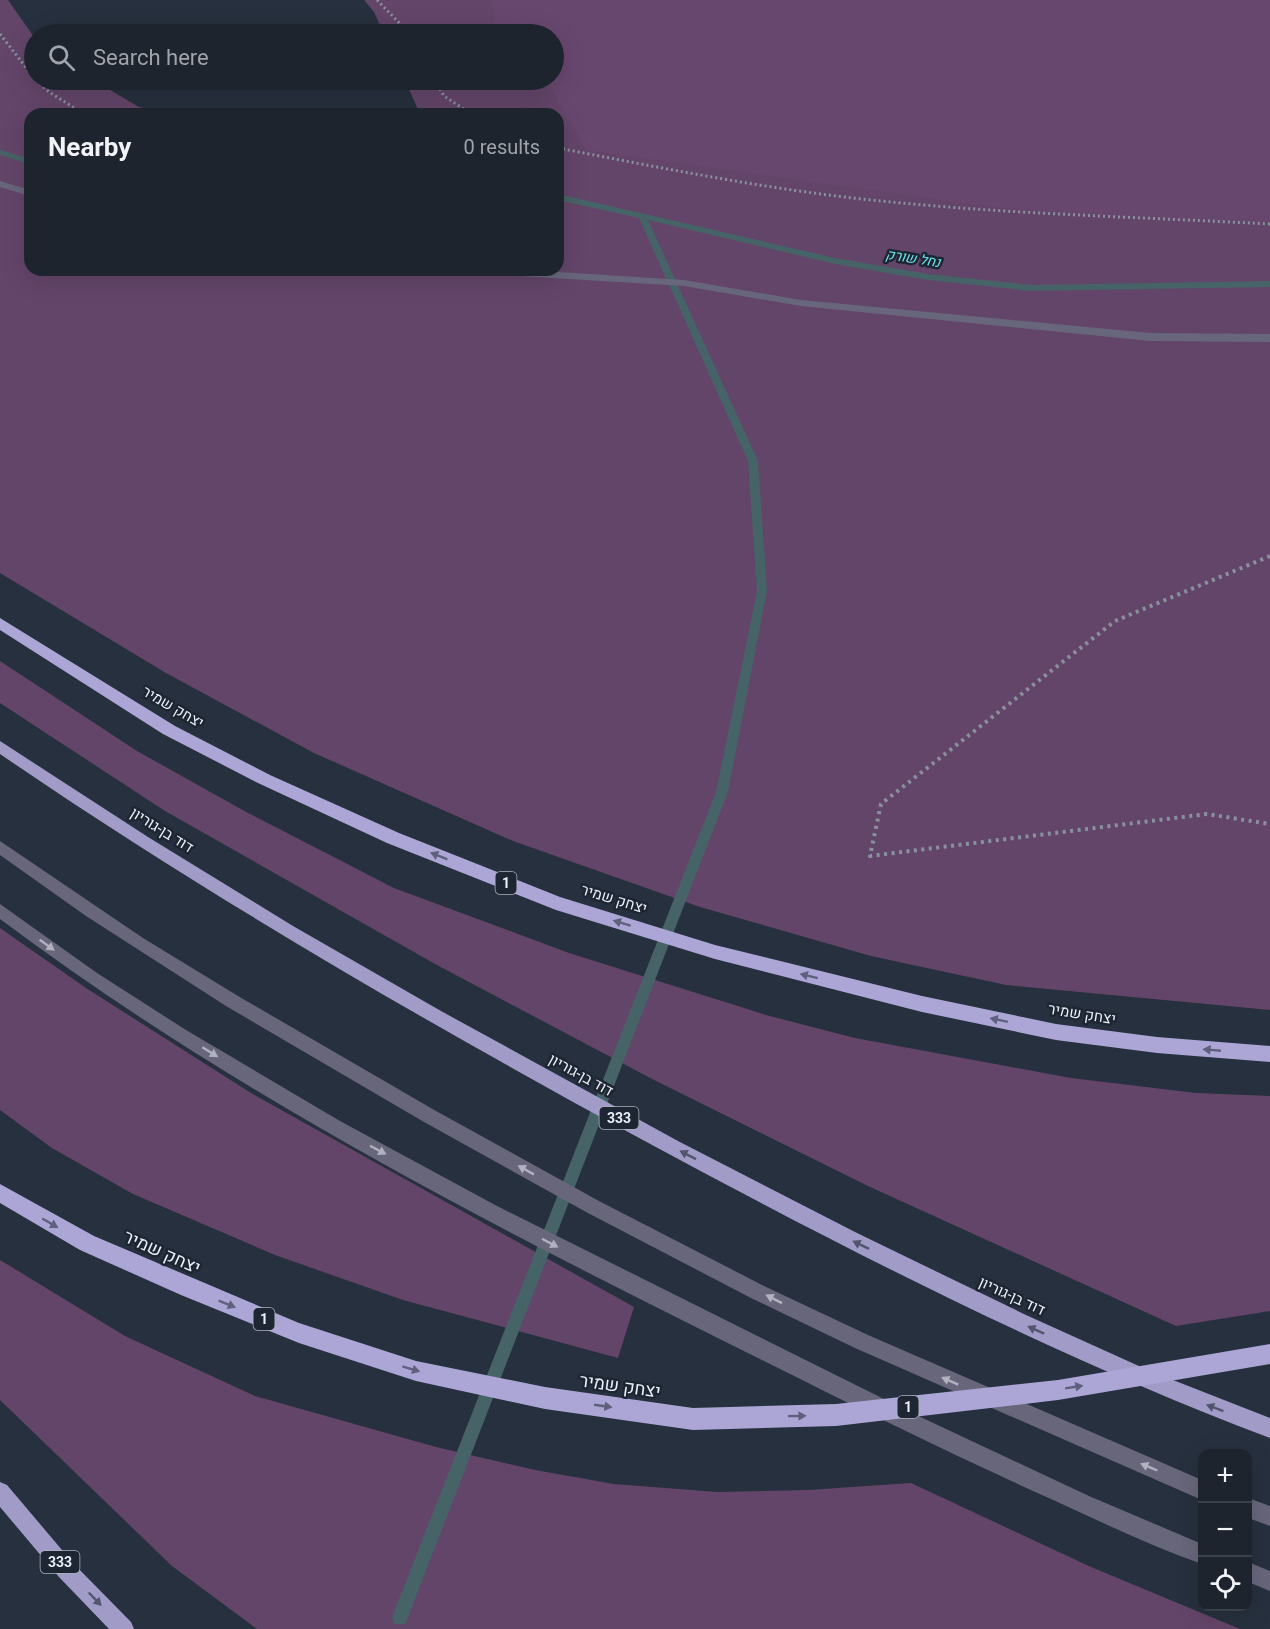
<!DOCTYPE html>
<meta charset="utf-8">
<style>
body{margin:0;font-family:Roboto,Heebo,sans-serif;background:#2a303a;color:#f1f3f6}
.controls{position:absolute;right:18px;bottom:18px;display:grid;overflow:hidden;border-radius:12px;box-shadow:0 6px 24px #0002}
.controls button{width:54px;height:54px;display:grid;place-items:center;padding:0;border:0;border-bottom:2px solid #3b414a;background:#1d242e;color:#f1f3f6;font:30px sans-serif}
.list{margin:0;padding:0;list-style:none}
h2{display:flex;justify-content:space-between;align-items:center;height:78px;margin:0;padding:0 24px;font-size:26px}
h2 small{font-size:20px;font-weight:400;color:#a0a4aa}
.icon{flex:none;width:33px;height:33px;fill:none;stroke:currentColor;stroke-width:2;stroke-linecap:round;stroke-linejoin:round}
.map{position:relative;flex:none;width:1270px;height:1629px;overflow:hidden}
.search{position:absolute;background:#1d242e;box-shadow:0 6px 24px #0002;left:24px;top:24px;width:540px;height:66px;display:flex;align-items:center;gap:15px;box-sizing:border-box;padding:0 21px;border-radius:33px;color:#a0a4aa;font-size:22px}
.panel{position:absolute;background:#1d242e;box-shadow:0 6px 24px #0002;left:24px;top:108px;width:540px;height:168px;border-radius:18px}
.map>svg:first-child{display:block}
.green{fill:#634569}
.forest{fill:#68476e}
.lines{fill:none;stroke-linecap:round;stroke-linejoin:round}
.stream{fill:#466367;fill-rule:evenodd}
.path-far1{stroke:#89919c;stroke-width:3;stroke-dasharray:2 3;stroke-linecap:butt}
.path{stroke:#89919c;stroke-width:4;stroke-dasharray:3 4.5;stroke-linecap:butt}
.service{fill:#68667b;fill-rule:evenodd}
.minor{fill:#68667b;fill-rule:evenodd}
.primary{fill:#a09bc7;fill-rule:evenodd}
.trunk{fill:#aca6d6;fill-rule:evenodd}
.oneway{fill:#5e607c}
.oneway2{fill:#b0b2c0}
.oneway3{fill:#52556e}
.labels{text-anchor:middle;stroke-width:5;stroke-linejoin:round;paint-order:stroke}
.far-water-label{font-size:14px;font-style:italic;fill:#6fe2e8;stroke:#1e2633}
.shield{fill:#1e2633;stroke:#adb3be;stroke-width:1.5}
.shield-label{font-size:14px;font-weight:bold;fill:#eaf0f9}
.street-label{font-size:15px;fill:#eaf0f9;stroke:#1e2633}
.near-street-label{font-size:18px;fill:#eaf0f9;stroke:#1e2633}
</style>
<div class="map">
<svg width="1270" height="1629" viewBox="0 0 1270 1629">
<rect width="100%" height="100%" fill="#27303e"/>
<path class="green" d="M0,0H8L34,37V80H93L139,107L174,114H30V270H558V114H420L405,80H554L1270,216V1010L1006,985L871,956L700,907L513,841L314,753L166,673L0,573Z
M364,0H519L532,34H384L374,12Z
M0,661L137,751L248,813L394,888L569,953L766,1015L855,1038L1071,1078L1196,1093L1270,1096V1311L1176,1326L868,1186L654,1080L437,965L165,811L0,703Z
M0,928L86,988L251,1093L634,1307L618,1358L403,1300L275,1255L133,1194L52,1148L0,1110Z
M0,1260L125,1336L255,1396L436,1447L535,1470L614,1484L717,1492L808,1490L911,1483L1091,1567L1240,1629H257L172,1566L0,1400Z"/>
<path class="forest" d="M490,0H1270V223L1131,218L983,206L586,150L550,87L535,80H554V34H495L492,31L495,16Z"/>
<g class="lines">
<path class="stream" d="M0,150L30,159V164L0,155Z
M558,194L835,258L928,274L1031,285L1270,281V287L1031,291L928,280L835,264L648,220L758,461L767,591L728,792L408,1617L406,1623L400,1625L394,1623L392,1617L716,792L757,591L748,461L639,218L558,200Z"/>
<path class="path-far1" d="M377,0L410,34
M0,34L34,78
M36,80L49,92L84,114
M435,80L444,96L471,114
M558,148C662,168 766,189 871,200C1004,214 1137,217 1270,224"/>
<path class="path" d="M1270,556L1115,621L881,804L870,856L1207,814L1270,824"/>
<path class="service" d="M0,841L143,938L238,996L436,1111L599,1201L764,1286L868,1335L1202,1480V1500L855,1348L751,1298L586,1212L424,1122L226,1006L86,916L0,855Z
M0,904L97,973L186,1030L340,1121L497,1206L912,1413L1089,1496L1202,1544V1564C1151,1546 1101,1522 1051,1499C955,1456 860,1409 766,1362C502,1231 236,1096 0,919Z
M1248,1498L1270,1506V1526L1248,1518Z
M1248,1562L1270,1571V1591L1248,1582Z"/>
<path class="minor" d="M0,181L30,190V196L0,187Z
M466,270H527L684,280L801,300L1150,333L1270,334V342L1150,341L801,306L684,286L472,273Z"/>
<path class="primary" d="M0,741L148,837L293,926L441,1011L678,1141L855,1232L1026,1315L1150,1371L1270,1418V1438C1053,1356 845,1249 641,1139C422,1020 206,895 0,754Z
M0,1482L7,1485L73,1563L131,1622L134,1629H109L59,1577L0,1507Z"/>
<path class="trunk" d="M0,618L175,726L270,775L399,833L560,897L715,945L922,996L1056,1024L1157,1037L1270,1046V1062L1157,1053L1056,1040L922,1012L715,959L556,910L387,843L258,783L163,734L0,630Z
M0,1184L94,1236L299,1323L416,1361L545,1387L693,1408L836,1404L1058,1380L1270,1344V1364L1058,1400L836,1426L693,1430L545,1409L416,1381L299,1343L181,1295L80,1250L0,1203Z"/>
</g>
<defs><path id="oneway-solid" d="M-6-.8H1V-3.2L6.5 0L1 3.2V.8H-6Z" transform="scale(1.5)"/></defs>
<g class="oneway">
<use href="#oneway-solid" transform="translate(439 856) rotate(-158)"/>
<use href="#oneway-solid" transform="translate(622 923) rotate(-163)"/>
<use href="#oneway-solid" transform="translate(809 976) rotate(-166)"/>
<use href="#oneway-solid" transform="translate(999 1020) rotate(-168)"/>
<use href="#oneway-solid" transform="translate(1212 1050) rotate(-175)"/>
<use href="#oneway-solid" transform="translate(50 1223) rotate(30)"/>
<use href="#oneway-solid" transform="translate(227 1304) rotate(22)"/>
<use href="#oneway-solid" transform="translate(411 1369) rotate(17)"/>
<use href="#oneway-solid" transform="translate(1074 1387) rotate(-9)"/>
<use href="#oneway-solid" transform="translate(603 1406) rotate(8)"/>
<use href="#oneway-solid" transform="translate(797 1416) rotate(-1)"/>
</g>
<g class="oneway2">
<use href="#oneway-solid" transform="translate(47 945) rotate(36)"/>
<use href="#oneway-solid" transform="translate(210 1052) rotate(32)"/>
<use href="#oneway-solid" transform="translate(378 1150) rotate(28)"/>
<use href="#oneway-solid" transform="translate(526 1170) rotate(-151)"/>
<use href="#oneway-solid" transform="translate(550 1243) rotate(28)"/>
<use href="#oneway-solid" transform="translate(774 1299) rotate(-153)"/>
<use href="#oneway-solid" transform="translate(950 1381) rotate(-156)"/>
<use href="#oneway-solid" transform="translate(1149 1467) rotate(-157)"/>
</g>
<g class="oneway3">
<use href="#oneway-solid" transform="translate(688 1155) rotate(-153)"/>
<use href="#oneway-solid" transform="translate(861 1245) rotate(-154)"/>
<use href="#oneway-solid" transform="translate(1036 1330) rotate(-156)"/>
<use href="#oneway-solid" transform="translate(1215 1408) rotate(-159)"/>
<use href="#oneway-solid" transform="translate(95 1599) rotate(46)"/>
</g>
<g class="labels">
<g class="far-water-label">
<text transform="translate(913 258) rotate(9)" y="5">נחל שורק</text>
</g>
<g class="shield">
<rect x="495.5" y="872" width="21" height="22" rx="4.5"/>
<rect x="599.5" y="1107" width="39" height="22" rx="4.5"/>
<rect x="253.5" y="1308" width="21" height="22" rx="4.5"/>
<rect x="897.5" y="1396" width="21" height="22" rx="4.5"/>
<rect x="40.5" y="1551" width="39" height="22" rx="4.5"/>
</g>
<g class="shield-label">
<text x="506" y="888">1</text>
<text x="619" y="1123">333</text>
<text x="264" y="1324">1</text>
<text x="908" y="1412">1</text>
<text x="60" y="1567">333</text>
</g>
<g class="street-label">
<text transform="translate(173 707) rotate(30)" y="5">יצחק שמיר</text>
<text transform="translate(162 830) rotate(32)" y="5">דוד בן-גוריון</text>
<text transform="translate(614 899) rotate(17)" y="5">יצחק שמיר</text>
<text transform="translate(1082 1014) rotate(9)" y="5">יצחק שמיר</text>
<text transform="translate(581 1075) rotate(29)" y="5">דוד בן-גוריון</text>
<text transform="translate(1012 1296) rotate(25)" y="5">דוד בן-גוריון</text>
</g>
<g class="near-street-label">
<text transform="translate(162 1252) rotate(24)" y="6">יצחק שמיר</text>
<text transform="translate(620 1386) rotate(8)" y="6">יצחק שמיר</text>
</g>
</g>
</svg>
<div class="controls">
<button>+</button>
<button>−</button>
<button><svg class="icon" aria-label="locate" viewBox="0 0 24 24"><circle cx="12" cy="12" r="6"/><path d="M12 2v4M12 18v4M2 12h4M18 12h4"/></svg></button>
</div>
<div class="search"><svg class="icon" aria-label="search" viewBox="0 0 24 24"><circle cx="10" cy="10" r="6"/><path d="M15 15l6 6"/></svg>Search here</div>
<section class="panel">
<h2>Nearby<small>0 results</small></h2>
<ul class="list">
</ul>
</section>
</div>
